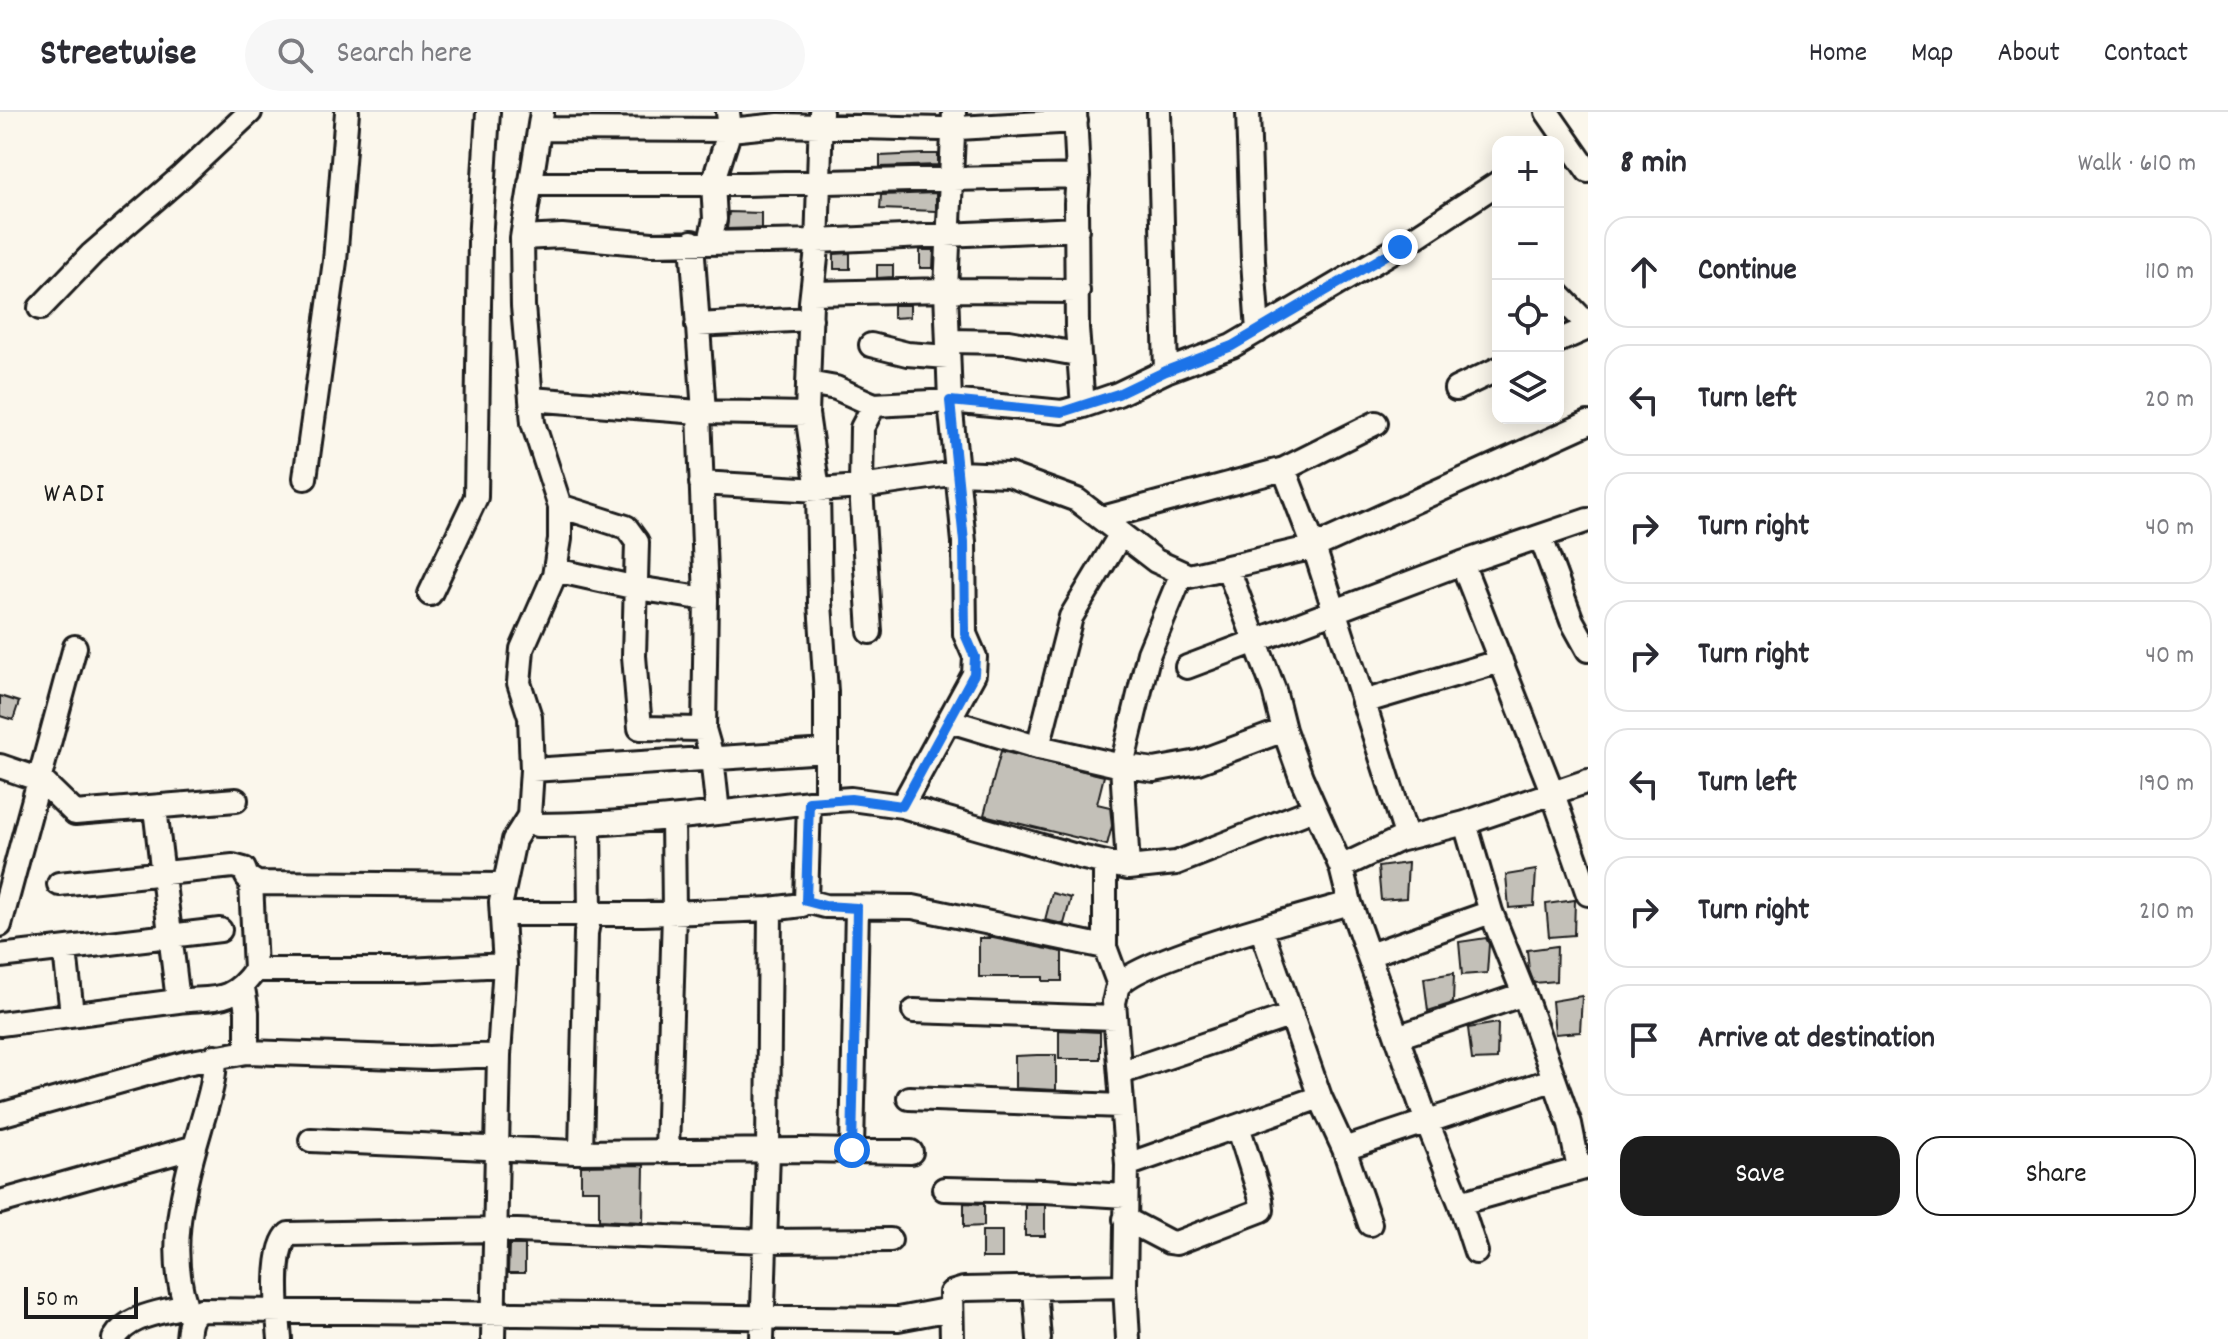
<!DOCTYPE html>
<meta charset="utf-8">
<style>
body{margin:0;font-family:Dekko,sans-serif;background:#f7f7f7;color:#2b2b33}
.controls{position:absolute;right:24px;top:24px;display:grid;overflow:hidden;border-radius:16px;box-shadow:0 4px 20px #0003}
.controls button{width:72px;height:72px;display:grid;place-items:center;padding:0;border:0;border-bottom:2px solid #e1e1e2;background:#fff;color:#2b2b33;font:40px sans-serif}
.scale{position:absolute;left:24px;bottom:20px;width:114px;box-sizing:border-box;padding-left:8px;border:4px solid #1c1c1c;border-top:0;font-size:22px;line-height:28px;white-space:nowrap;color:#1c1c1c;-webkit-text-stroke:6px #fbf7ec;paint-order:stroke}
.stop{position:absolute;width:24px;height:24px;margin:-18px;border:6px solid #1a73e8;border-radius:50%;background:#fff}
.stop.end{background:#1a73e8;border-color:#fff;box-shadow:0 2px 8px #0008}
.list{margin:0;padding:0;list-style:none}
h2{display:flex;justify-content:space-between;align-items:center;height:104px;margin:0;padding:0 32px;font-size:34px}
h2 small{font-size:26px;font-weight:400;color:#7c7c81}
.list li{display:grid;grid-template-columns:52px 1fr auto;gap:24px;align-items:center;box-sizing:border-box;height:112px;margin:0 16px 16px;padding:0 16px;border:2px solid #e1e1e2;border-radius:24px}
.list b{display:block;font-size:30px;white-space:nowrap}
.list em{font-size:26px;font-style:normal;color:#7c7c81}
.actions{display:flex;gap:16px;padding:24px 32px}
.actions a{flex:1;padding:18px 0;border:2px solid #1c1c1c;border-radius:24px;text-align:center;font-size:28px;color:#1c1c1c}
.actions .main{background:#1c1c1c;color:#fff}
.icon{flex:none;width:44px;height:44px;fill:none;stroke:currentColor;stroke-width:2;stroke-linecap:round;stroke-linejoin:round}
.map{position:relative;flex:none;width:1588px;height:1227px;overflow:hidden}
header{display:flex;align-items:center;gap:48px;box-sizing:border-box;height:112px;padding:0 40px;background:#fff;border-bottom:2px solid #e1e1e2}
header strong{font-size:38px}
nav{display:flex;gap:44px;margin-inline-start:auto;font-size:28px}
.search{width:560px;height:72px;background:#f7f7f7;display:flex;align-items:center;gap:20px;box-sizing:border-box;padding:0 28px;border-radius:44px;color:#7c7c81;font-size:30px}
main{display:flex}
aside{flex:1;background:#fff}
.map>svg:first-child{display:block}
.building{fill:#c3c0b8;stroke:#1c1c1c;stroke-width:2}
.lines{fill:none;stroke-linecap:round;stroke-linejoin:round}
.minor-casing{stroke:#1c1c1c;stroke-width:28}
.minor{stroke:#fbf7ec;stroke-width:22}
.route{stroke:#1a73e8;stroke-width:10}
.labels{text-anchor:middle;stroke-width:6;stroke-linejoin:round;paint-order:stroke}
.quarter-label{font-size:28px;letter-spacing:2px;fill:#1c1c1c;stroke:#fbf7ec}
</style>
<header>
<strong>Streetwise</strong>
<div class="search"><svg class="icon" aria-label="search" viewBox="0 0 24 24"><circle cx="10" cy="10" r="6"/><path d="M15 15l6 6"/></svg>Search here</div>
<nav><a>Home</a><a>Map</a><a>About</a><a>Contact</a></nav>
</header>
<main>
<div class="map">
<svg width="1588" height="1227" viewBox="0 0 1588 1227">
<rect width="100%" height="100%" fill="#fbf7ec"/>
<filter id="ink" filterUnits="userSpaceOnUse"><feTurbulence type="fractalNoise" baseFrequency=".0125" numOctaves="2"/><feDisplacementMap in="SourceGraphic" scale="16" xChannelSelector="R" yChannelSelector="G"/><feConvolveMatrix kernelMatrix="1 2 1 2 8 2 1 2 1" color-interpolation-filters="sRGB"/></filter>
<g filter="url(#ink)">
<path class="building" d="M923,42H938V53L880,55V44Z
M936,81V99L880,97L881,83Z
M729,100L761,101V116L727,117Z
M920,138H934L933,156H920Z
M850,141V157H834V142Z
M877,153H893V165L877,166Z
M893,193H910V205L893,206Z
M0,584L19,590L13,608L0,604Z
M1001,639L1104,664L1097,692L1110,695L1112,714L1107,733L984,703Z
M1408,751L1406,786L1381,788L1378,755Z
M1536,758L1534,794L1509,796L1506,763Z
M1052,781L1071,786L1064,812L1045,808Z
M1575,788L1574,823L1549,825L1546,792Z
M979,826H993L1062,840V869H1043V865H979Z
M1486,826L1489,832L1487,861L1462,863L1459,830Z
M1557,834L1556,869L1534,871L1529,858L1527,838Z
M1454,861L1453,891L1428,899L1424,866Z
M1582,884L1580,920L1555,922L1552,889Z
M1498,911L1497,947L1472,948L1468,916Z
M1059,918L1100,920V947H1059Z
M1037,943H1056V978L1015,976V944Z
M644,1053L643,1110L599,1108V1078H581V1054Z
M964,1091L984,1092V1114L964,1115Z
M1025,1093H1045V1124H1025Z
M982,1119H1002V1146H982Z
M509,1133H525V1161H508Z"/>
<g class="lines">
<g class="minor-casing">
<path id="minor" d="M821,0L817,137L811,190L807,302L818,378L820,491L826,580V687
M1075,0L1078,64L1076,91L1077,216L1083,294
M1159,0L1166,259
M1248,0L1253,149L1258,219
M1547,0L1588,59
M541,17L730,18L779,13L941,17L1076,9
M530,72H746L1078,64
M522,126L562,124L652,132L817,129L1077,117
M692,130L704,300
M710,130L715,107L713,71L730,18L728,0
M812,181L946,178L1078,179
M1558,182L1588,213
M40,196L92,142L182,64L250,0
M697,213L811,207
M948,229L1009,230L1077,242
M1558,229L1588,216
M871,233L907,242L948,245
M808,271L836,276L874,293L950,289L1062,300L1083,294L1118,282L1166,259L1232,234L1400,135L1498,71
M1456,277L1498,257
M531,287L699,300L807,302
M699,300L706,487L704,617L712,645L718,701
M1284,357L1314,435L1407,726
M305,366L335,149L347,0
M701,371L818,378L861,375L957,361L1009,363L1077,388L1156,449L1189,464L1314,435L1588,311
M560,394L626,415L637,430L634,544L640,616L704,617
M1102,406L1284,357L1376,311
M1541,426L1572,509L1588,538
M1462,451L1553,682L1588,782
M1228,457L1274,578L1284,618L1301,665L1341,755L1398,728L1465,711L1588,669
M555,458L637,476L706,487
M430,482L476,385L480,130L488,0
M870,520L861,375L862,316L874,293
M1187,555L1462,451L1588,408
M1363,590L1501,549
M950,609L1030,633L1113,652L1154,658L1198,650L1284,618
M1038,635L1071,505L1121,422
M0,654L41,668L75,701L236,688
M532,658L826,639
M809,690L851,687L902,694L1080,745L1128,756L1176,751L1314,697
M902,694L974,562L975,545L965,522L964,430L950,289L946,178L954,0
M529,704L537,713C628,713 719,701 809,690L806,789
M1465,711L1491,800L1524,882L1570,1012L1579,1057
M1105,751V835L1119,873
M1341,755L1350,791L1427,1010L1460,1091L1588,1055
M1128,756L1122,653L1149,541L1182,461
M251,769L255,858
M59,772L233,754L244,757L247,765L257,771L503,773
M503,802H643L770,797
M0,813L75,535
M1261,816L1320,985L1344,1037L1552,968
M65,838L72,902
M1369,843L1491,800
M0,844L220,818
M243,876L247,900V940
M178,889C215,885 231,892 255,858H408L505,853
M914,899L1115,906
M0,912L178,889L155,696
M1397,925L1524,882
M1120,961L1292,903
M909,986L1122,994
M0,1003L186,951L247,940L429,946L499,943
M311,1028L575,1040L801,1038L911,1040
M1344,1037L1370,1112
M852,1038L857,796
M581,1039L586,821L590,802L589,712
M667,1039L674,801L673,706
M1127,1053L1320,985
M944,1077L1044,1079L1125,1084
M0,1090L195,1035
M1460,1091L1476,1140
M1125,1107L1169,1130L1176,1131L1262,1098L1261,1087L1238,1014
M1035,1176L1039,1227
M191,1207C164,1147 182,1078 200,1017C207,992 215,971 215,944
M114,1227C128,1203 160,1201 185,1194
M188,1227C189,1215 189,1204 201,1198L898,1207L951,1197
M280,1227C278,1204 271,1136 289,1122L495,1118L766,1129L890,1128
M493,1227L499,943L505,853L501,790L514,728L529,704L532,658L530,605L519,571L522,537L554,464L560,427V394L533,311L523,194L522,126L542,0
M762,1227L768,1039L770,797L802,793L806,789L825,794L913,795L1105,835
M952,1227L951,1181L964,1177L1125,1174
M1128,1227L1125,1174L1127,1053L1114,890C1116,885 1116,876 1119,873C1139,847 1310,802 1350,791"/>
</g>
<use href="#minor" class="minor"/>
</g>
</g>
<g class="lines" filter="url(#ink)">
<path class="route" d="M852,1038L857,796L825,794L806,789L809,690L851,687L902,694L974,562L975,545L965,522L964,430L950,289L1062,300L1118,282L1166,259L1232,234L1400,135"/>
</g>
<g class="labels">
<g class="quarter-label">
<text x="75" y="389">WADI</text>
</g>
</g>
</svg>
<div class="controls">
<button>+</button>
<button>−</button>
<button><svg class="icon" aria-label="locate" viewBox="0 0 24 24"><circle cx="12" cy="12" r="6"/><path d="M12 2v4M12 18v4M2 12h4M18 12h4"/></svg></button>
<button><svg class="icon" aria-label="layers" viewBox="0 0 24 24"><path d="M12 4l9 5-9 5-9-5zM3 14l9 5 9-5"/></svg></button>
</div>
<div class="scale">50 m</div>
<div class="stop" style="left:852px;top:1038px"></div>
<div class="stop end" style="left:1400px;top:135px"></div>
</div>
<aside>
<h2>8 min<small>Walk · 610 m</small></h2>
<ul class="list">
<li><svg class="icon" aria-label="ahead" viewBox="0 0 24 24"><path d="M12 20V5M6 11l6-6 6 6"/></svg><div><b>Continue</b></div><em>110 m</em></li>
<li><svg class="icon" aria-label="left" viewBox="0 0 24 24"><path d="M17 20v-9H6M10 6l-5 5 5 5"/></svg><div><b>Turn left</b></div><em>20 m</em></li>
<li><svg class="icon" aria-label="right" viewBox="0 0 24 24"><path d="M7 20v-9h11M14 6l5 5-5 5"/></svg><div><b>Turn right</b></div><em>40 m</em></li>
<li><svg class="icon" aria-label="right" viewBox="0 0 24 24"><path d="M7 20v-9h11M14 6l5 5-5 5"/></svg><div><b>Turn right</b></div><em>40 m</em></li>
<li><svg class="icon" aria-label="left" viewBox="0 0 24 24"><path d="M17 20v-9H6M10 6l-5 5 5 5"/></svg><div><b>Turn left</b></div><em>190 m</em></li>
<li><svg class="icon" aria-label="right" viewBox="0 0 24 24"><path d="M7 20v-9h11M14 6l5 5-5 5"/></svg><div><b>Turn right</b></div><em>210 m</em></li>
<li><svg class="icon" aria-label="arrive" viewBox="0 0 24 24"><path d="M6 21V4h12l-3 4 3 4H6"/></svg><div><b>Arrive at destination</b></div></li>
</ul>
<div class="actions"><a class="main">Save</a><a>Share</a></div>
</aside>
</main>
